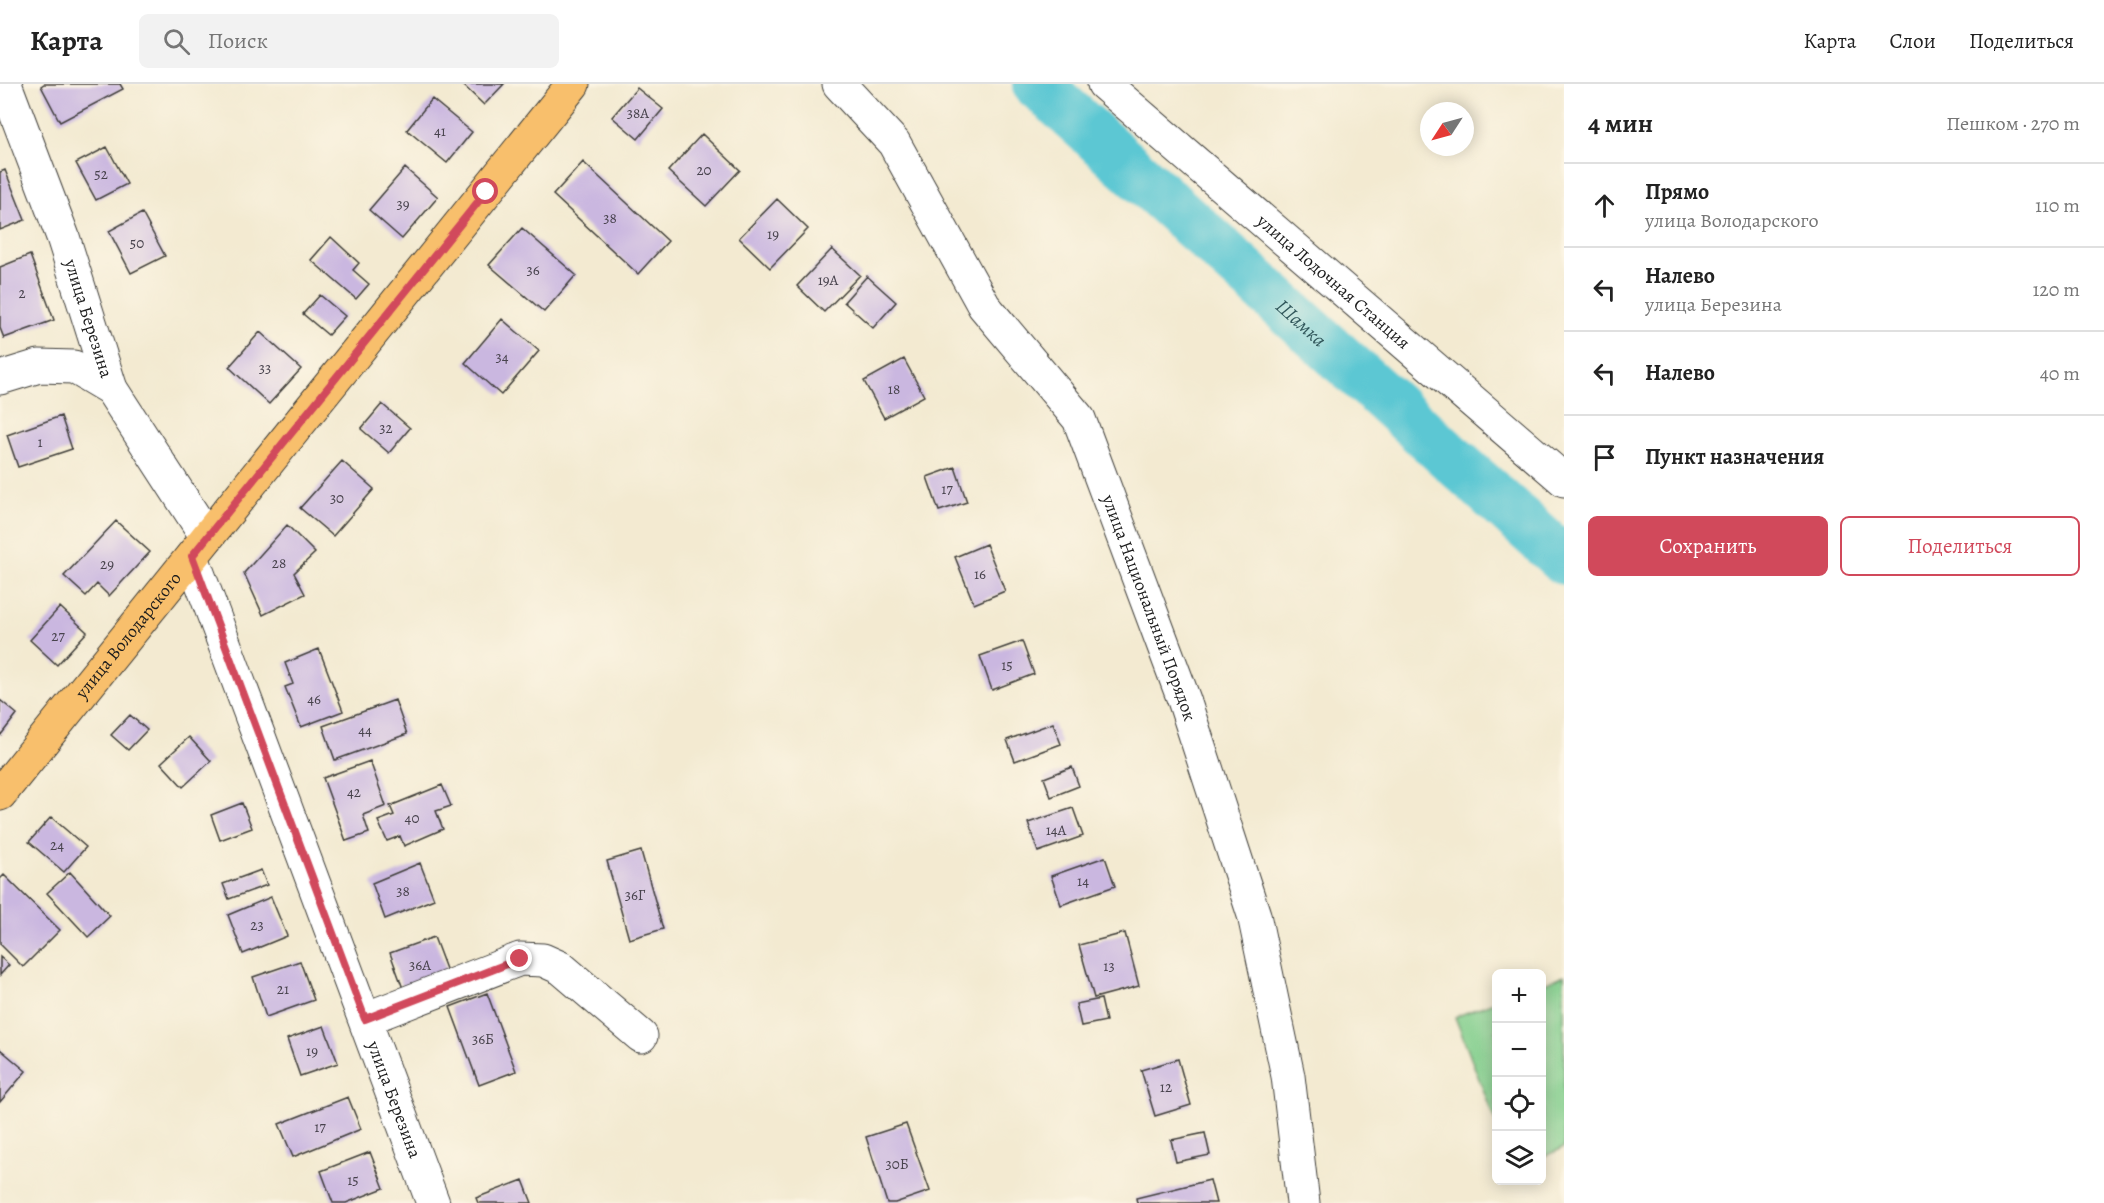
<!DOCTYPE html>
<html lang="ru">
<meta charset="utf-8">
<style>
body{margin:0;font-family:Alegreya,serif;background:#f2f2f2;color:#222}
.controls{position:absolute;right:18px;bottom:18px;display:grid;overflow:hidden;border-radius:9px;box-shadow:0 3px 15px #0003}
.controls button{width:54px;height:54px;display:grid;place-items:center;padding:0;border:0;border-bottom:2px solid #e0e0e0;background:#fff;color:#222;font:30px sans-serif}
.compass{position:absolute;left:1420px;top:18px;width:54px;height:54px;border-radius:50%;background:#fff;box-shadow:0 3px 15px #0003;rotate:234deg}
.stop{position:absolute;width:18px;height:18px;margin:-14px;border:4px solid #d1495b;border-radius:50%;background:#fff}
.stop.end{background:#d1495b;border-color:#fff;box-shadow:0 2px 6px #0008}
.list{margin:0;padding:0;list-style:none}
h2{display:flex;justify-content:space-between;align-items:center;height:78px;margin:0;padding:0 24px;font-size:26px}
h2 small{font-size:20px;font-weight:400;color:#767676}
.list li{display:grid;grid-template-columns:39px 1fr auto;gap:18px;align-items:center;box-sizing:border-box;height:84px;padding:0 24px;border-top:2px solid #e0e0e0}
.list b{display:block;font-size:22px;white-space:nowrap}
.list p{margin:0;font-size:20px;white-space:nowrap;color:#767676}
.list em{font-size:20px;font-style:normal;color:#767676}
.actions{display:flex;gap:12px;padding:18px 24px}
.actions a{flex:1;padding:14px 0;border:2px solid #d1495b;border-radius:9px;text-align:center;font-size:21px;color:#d1495b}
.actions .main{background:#d1495b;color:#fff}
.icon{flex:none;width:33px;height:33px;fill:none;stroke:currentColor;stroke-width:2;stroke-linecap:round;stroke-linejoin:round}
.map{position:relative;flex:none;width:1564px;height:1119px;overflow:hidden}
header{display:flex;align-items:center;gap:36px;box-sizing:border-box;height:84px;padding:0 30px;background:#fff;border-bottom:2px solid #e0e0e0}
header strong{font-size:28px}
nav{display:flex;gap:33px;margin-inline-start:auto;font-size:21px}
.search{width:420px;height:54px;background:#f2f2f2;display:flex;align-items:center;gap:15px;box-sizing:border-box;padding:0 21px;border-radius:9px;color:#767676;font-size:22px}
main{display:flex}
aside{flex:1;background:#fff}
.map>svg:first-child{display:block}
.green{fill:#81ce8c;stroke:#4e7554;stroke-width:1.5}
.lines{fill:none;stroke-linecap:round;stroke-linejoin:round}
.river{stroke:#5bc7d3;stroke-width:50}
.building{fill:#cab7e0}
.minor-casing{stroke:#3c3b37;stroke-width:35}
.major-casing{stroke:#3c3b37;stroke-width:35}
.minor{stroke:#fff;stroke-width:33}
.major{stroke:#f8bf6c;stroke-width:33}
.route{stroke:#d1495b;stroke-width:8}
.labels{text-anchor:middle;stroke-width:4.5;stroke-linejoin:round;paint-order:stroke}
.number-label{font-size:15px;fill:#48434d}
.street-label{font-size:18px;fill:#1c1c1c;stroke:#fcf5e5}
.water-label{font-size:20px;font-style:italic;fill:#32585c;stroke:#fcf5e5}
</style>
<header>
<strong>Карта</strong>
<div class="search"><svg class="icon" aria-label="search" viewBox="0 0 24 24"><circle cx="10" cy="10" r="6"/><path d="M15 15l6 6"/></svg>Поиск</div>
<nav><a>Карта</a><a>Слои</a><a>Поделиться</a></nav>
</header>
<main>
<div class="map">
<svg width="1564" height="1119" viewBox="0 0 1564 1119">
<rect width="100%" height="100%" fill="#fcf5e5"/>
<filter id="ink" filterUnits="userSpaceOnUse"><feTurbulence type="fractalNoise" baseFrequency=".0167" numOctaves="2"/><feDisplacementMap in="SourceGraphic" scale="12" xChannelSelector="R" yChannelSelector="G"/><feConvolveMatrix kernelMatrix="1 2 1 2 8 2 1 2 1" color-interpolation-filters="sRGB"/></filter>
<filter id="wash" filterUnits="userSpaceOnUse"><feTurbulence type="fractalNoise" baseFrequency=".008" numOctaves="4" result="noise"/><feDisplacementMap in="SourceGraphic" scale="24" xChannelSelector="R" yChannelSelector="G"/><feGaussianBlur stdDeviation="1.35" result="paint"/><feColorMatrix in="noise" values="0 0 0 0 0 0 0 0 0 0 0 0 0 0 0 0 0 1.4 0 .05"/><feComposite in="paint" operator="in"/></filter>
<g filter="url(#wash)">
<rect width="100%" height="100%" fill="#f3ead1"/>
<path class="green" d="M1564,891V1064L1542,1073V900Z
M1496,917V1039L1455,933Z"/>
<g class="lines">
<path class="river" id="s1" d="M1037,0L1564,476"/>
</g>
<g id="blocks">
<path class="building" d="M44,0H120L123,5L60,38L41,2Z
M462,0H504L484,21Z
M637,4L663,25L638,55L612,33Z
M432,15L472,48L447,79L407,46Z
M702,50L740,86L706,122L668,87Z
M107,63L127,100L96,116L76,79Z
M583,78L668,157L638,190L553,111Z
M405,84L438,113L402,155L369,126Z
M5,86L25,136L0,146V88Z
M777,115L808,145L770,184L739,154Z
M142,129L165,172L131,189L109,147Z
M522,144L576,191L544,228L489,181Z
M331,153L359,179L353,186L369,200L356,215L311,176Z
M832,165L860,191L824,228L797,202Z
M30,171L54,236L4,254L0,244V183Z
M867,192L896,218L873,244L844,218Z
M320,211L345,232L328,251L303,230Z
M502,235L539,267L501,311L465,279Z
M260,248L301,285L269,320L229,283Z
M904,275L924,312L884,334L864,297Z
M382,320L410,344L389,369L361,345Z
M61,332L72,365L18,383L7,351Z
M342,377L374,405L333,452L300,424Z
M955,383L967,418L939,427L927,393Z
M116,437L150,468L109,512L97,500L86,512L64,492Z
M287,441L315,469L294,489L305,510L263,531L244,489Z
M986,460L1005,507L974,520L955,473Z
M60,523L87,548L57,581L30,556Z
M1022,557L1034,590L992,606L980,572Z
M319,565L343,627L301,643L285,603L293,600L285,579Z
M0,616L17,630L0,652Z
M395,616L407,650L335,676L323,642Z
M130,631L147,646L128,666L111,651Z
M1053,639L1061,660L1015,677L1007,656Z
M189,653L211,677L183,703L161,679Z
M370,677L386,722L363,731L369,749L346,757L323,694Z
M1072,683L1079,702L1051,713L1044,694Z
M442,701L451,722L436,727L443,745L404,762L400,752L387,757L378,737L394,731L390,722Z
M242,719L252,744L220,756L211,731Z
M1073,724L1083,752L1038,768L1028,739Z
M51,733L86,763L64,788L29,758Z
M641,767L663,845L629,855L607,777Z
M1105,773L1115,802L1061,821L1051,792Z
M420,779L434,815L385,835L372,799Z
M261,786L267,801L229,815L223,800Z
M70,788L110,832L88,853L47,809Z
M4,791L60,846L23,883L0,860V795Z
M271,813L287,852L243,870L228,831Z
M1125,849L1139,902L1094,914L1079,861Z
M434,853L449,893L405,910L390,869Z
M0,873L9,881L0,891Z
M300,877L314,916L266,933L253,893Z
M487,909L516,987L479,1001L450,923Z
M1101,915L1106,937L1081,942L1076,920Z
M324,942L338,979L300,992L287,955Z
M0,965L26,987L0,1018Z
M1178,975L1191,1021L1155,1032L1141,986Z
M348,1013L361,1045L293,1073L279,1040Z
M906,1040L930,1107L895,1119H887L866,1053Z
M1205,1049L1210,1071L1176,1078L1171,1056Z
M370,1068L384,1104L346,1119H333L321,1087Z
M523,1096L532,1119H478L476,1114Z
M1210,1096L1216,1119H1137L1136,1114Z"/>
</g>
</g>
<g filter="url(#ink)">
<use href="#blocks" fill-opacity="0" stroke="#3c3b37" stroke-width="1.5"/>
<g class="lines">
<g class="minor-casing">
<g id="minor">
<path id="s2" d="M5,0L63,153L111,305L207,453"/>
<path id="s3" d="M839,0L894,59L984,222L1079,335L1184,616L1254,831L1288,992L1303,1119"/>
<path id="s4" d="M1104,0L1564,396"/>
<path d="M0,294L39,282L74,283L111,305"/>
<path id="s5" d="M192,473L433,1119"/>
<path d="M365,935L520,875L543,876L561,884L641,952"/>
</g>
</g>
<g class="major-casing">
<g id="major">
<path id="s6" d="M0,710L573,0"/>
</g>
</g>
<use href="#minor" class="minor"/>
<use href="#major" class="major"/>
</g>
</g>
<g class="lines" filter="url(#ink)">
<path class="route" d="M486,108L192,472L365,935L520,875"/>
</g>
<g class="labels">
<g class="number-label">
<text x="638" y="34">38А</text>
<text x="440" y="52">41</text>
<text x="704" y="91">20</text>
<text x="101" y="95">52</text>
<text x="403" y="125">39</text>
<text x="610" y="139">38</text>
<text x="773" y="155">19</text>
<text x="137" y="164">50</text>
<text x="533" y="191">36</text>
<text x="828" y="201">19А</text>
<text x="22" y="214">2</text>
<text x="502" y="278">34</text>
<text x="265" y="289">33</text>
<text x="894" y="310">18</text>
<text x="386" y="349">32</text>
<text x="40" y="363">1</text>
<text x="947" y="410">17</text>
<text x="337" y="419">30</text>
<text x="279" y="484">28</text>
<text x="107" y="485">29</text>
<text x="980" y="495">16</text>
<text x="58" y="557">27</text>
<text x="1007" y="586">15</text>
<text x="314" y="620">46</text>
<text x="365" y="651">44</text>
<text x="354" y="713">42</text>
<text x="412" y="739">40</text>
<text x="1056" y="751">14А</text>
<text x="57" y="766">24</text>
<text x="1083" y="802">14</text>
<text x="403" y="812">38</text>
<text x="635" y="816">36Г</text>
<text x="257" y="846">23</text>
<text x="420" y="886">36А</text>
<text x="1109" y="887">13</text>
<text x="283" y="910">21</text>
<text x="483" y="960">36Б</text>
<text x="312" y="972">19</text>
<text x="1166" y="1008">12</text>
<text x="320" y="1048">17</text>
<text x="897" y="1085">30Б</text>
<text x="353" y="1101">15</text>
</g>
<g class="street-label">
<text dy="6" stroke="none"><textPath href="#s4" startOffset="303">улица Лодочная Станция</textPath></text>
<text dy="6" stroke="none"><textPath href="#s2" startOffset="249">улица Березина</textPath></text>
<text dy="6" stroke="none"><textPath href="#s3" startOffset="616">улица Национальный Порядок</textPath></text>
<text dy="6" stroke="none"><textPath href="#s6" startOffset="204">улица Володарского</textPath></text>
<text dy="6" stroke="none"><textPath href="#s5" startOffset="579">улица Березина</textPath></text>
</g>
<g class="water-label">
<text dy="7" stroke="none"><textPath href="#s1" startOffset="356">Шамка</textPath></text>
</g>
</g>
</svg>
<div class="controls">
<button>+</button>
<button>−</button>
<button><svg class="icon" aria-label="locate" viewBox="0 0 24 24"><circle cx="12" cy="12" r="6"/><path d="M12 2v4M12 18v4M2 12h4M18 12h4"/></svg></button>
<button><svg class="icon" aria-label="layers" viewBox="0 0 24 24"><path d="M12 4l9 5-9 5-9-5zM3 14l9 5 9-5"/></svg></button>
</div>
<svg class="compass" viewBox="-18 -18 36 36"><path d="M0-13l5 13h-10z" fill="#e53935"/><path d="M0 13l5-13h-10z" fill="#767676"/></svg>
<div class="stop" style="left:486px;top:108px"></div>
<div class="stop end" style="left:520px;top:875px"></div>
</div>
<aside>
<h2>4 мин<small>Пешком · 270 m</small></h2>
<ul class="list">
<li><svg class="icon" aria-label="ahead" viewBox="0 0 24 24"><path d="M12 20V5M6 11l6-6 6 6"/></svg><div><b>Прямо</b><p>улица Володарского</p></div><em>110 m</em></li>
<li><svg class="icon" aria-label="left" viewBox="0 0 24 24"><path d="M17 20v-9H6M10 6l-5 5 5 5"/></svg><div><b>Налево</b><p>улица Березина</p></div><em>120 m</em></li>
<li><svg class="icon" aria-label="left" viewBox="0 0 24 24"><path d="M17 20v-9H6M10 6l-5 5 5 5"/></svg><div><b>Налево</b></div><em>40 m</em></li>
<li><svg class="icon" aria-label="arrive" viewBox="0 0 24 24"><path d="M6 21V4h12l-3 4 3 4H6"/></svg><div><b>Пункт назначения</b></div></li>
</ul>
<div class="actions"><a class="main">Сохранить</a><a>Поделиться</a></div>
</aside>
</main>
